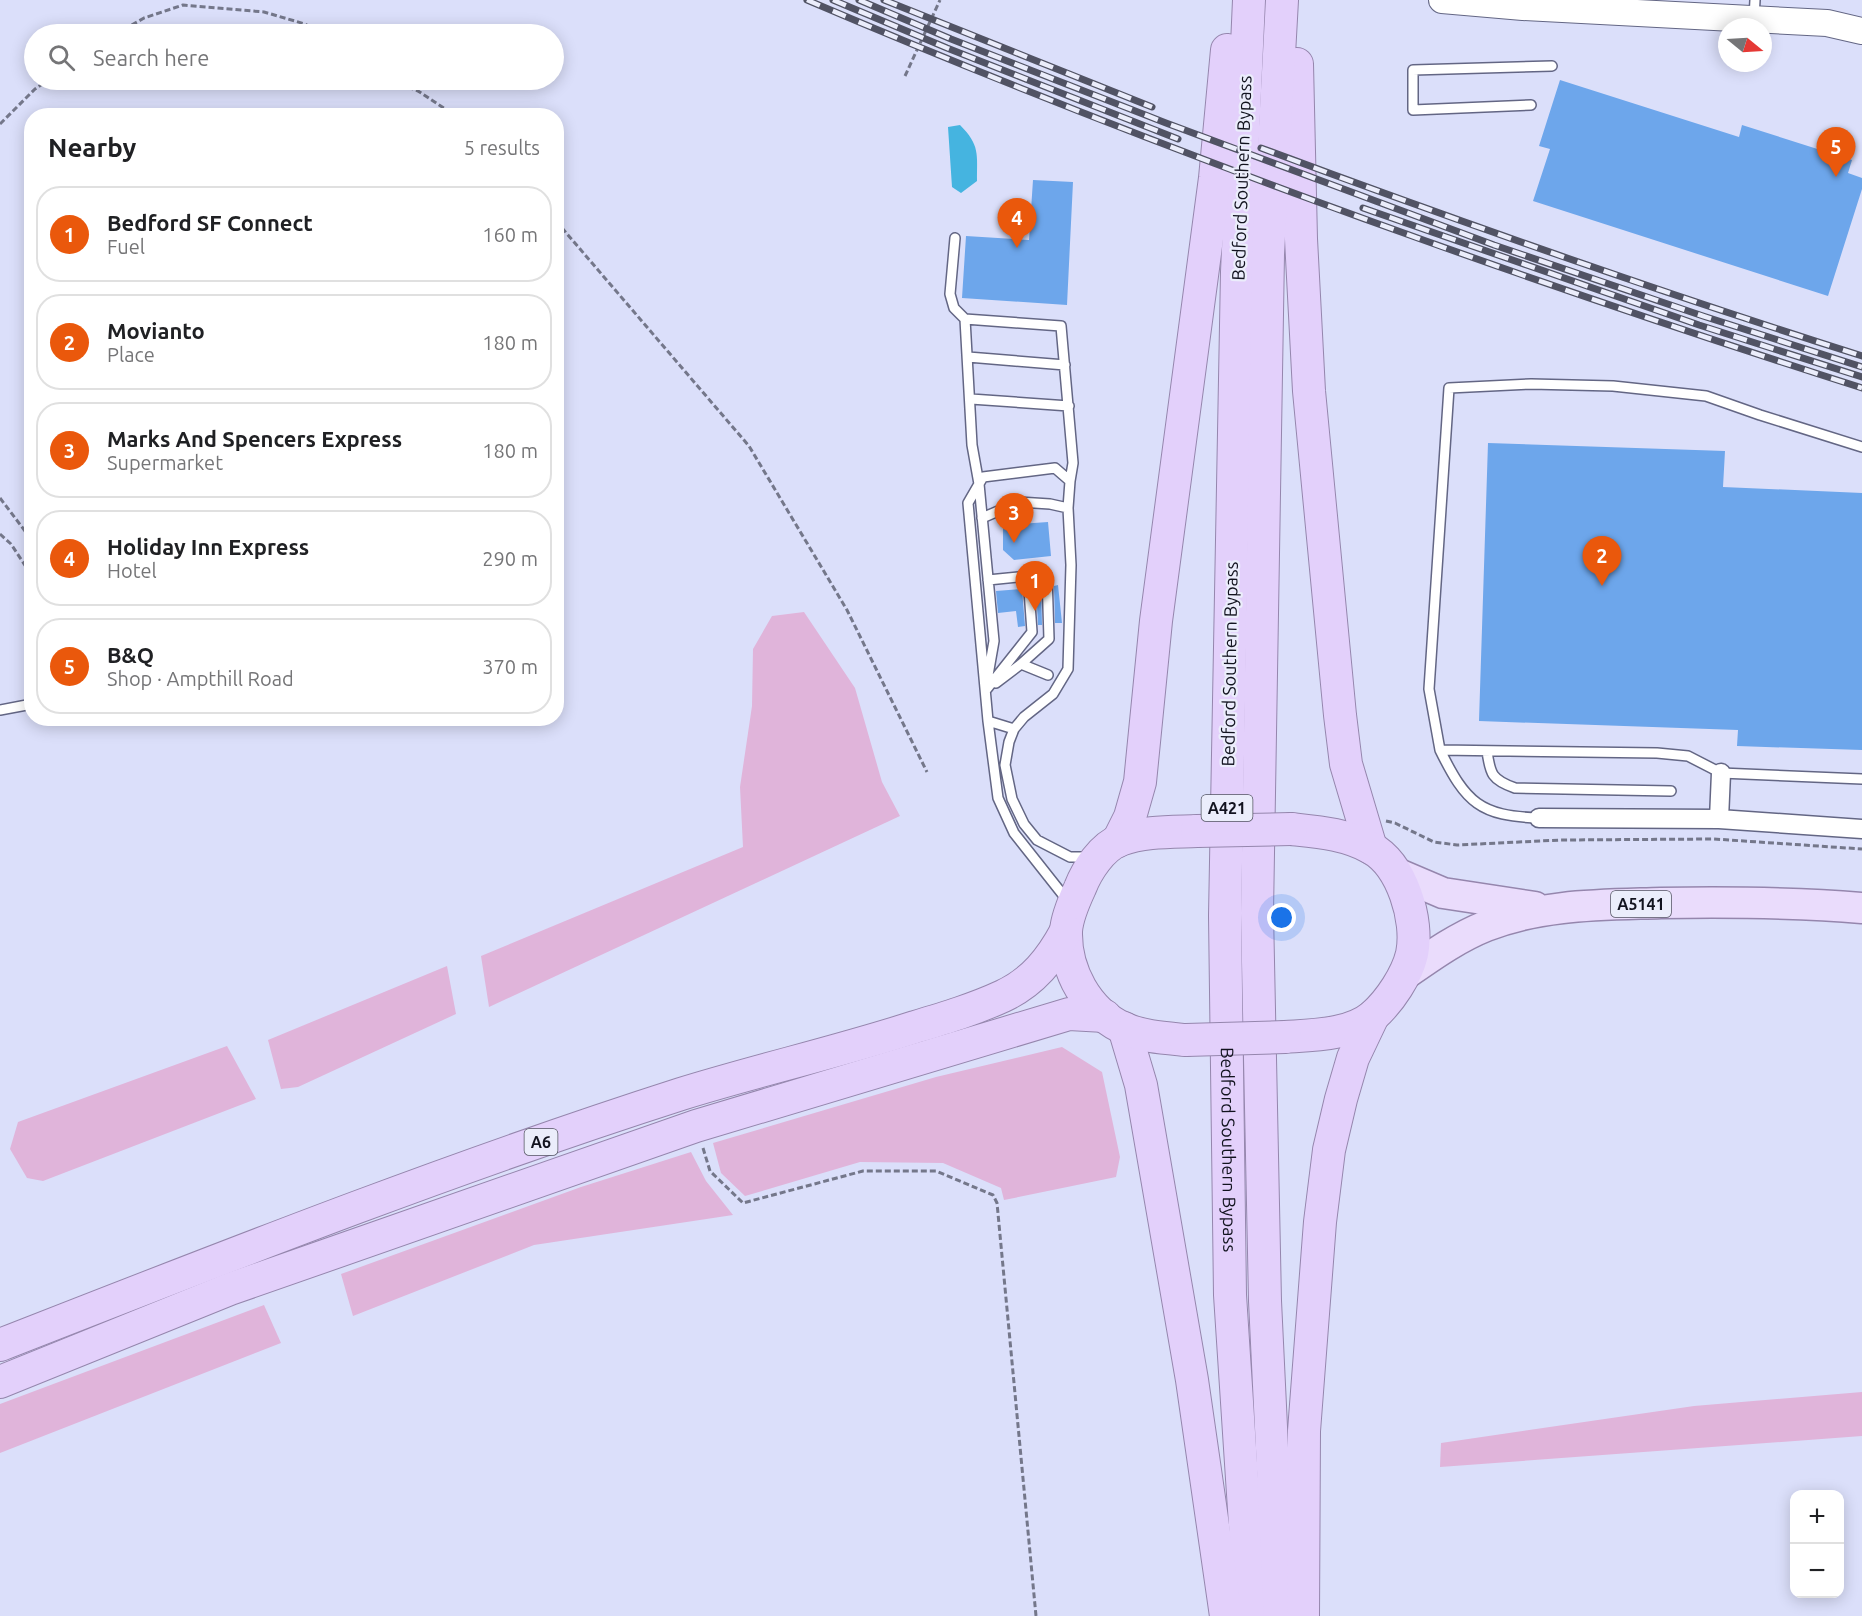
<!DOCTYPE html>
<meta charset="utf-8">
<style>
body{margin:0;font-family:Ubuntu,sans-serif;background:#f2f2f2;color:#202124}
.controls{position:absolute;right:18px;bottom:18px;display:grid;overflow:hidden;border-radius:12px;box-shadow:0 3px 15px #0003}
.controls button{width:54px;height:54px;display:grid;place-items:center;padding:0;border:0;border-bottom:2px solid #e0e0e0;background:#fff;color:#202124;font:30px sans-serif}
.compass{position:absolute;left:1718px;top:18px;width:54px;height:54px;border-radius:50%;background:#fff;box-shadow:0 3px 15px #0003;rotate:108deg}
.you{position:absolute;left:1282px;top:918px;width:21px;height:21px;margin:-15px;border:4px solid #fff;border-radius:50%;background:#1a73e8;box-shadow:0 0 0 9px #1a73e833}
.badge{display:grid;place-items:center;width:39px;height:39px;border-radius:50%;background:#ea580c;color:#fff;font-size:20px;font-weight:700}
.pin{position:absolute;translate:-50% -50px;filter:drop-shadow(0 2px 3px #0008)}
.pin::after{content:'';position:absolute;top:32px;width:21px;height:18px;background:inherit;clip-path:polygon(0 0,100% 0,50% 100%)}
.list{margin:0;padding:0;list-style:none}
h2{display:flex;justify-content:space-between;align-items:center;height:78px;margin:0;padding:0 24px;font-size:26px}
h2 small{font-size:20px;font-weight:400;color:#757577}
.list li{display:grid;grid-template-columns:39px 1fr auto;gap:18px;align-items:center;box-sizing:border-box;height:96px;margin:0 12px 12px;padding:0 12px;border:2px solid #e0e0e0;border-radius:24px}
.list b{display:block;font-size:22px;white-space:nowrap}
.list p{margin:0;font-size:20px;white-space:nowrap;color:#757577}
.list em{font-size:20px;font-style:normal;color:#757577}
.icon{flex:none;width:33px;height:33px;fill:none;stroke:currentColor;stroke-width:2;stroke-linecap:round;stroke-linejoin:round}
.map{position:relative;flex:none;width:1862px;height:1616px;overflow:hidden}
.search{position:absolute;background:#fff;box-shadow:0 3px 15px #0003;left:24px;top:24px;width:540px;height:66px;display:flex;align-items:center;gap:15px;box-sizing:border-box;padding:0 21px;border-radius:33px;color:#757577;font-size:22px}
.panel{position:absolute;background:#fff;box-shadow:0 3px 15px #0003;left:24px;top:108px;width:540px;height:618px;border-radius:24px}
.map>svg:first-child{display:block}
.green{fill:#e0b4da}
.water{fill:#45b4e0}
.building{fill:#6da6eb}
.lines{fill:none;stroke-linecap:round;stroke-linejoin:round}
.service-casing{stroke:#636684;stroke-width:12}
.minor-casing{stroke:#636684;stroke-width:21}
.secondary-casing{stroke:#636684;stroke-width:28}
.primary-casing{stroke:#9586ad;stroke-width:33}
.trunk-casing{stroke:#9586ad;stroke-width:34}
.path{stroke:#74778a;stroke-width:3;stroke-dasharray:6 3;stroke-linecap:butt}
.service{stroke:#fff;stroke-width:9}
.minor{stroke:#fff;stroke-width:18}
.secondary{stroke:#fff;stroke-width:26}
.primary{stroke:#eadcfc;stroke-width:30}
.trunk{stroke:#e3d0fb;stroke-width:32}
.rail-casing{stroke:#515364;stroke-width:7}
.rail{stroke:#ebedfb;stroke-width:4.5;stroke-dasharray:14;stroke-linecap:butt}
.trunk-bridge-casing{stroke:#9586ad;stroke-width:34;stroke-linecap:butt}
.trunk-bridge{stroke:#e3d0fb;stroke-width:32}
.labels{text-anchor:middle;stroke-width:4.5;stroke-linejoin:round;paint-order:stroke}
.shield{fill:#ebedfb;stroke:#535461;stroke-width:1.5}
.shield-label{font-size:16px;font-weight:bold;fill:#12131f}
.street-label{font-size:18px;fill:#12131f;stroke:#ebedfb}
</style>
<div class="map">
<svg width="1862" height="1616" viewBox="0 0 1862 1616">
<rect width="100%" height="100%" fill="#dbdffa"/>
<path class="green" d="M804,612L855,688L882,782L900,816L489,1007L481,956L743,847L740,787L752,706L753,649L772,616Z
M447,966L456,1014L298,1087L281,1089L268,1040Z
M227,1046L256,1099L43,1181L27,1178L10,1149L18,1122Z
M1062,1047L1102,1072L1120,1157L1116,1177L1004,1200L1001,1188L943,1163L860,1162L745,1196L721,1173L713,1143L936,1077Z
M691,1152L706,1181L733,1215L534,1245L353,1316L341,1274L581,1187Z
M264,1305L281,1343L0,1453V1404Z
M1862,1392V1436L1440,1467L1441,1443L1694,1406Z"/>
<path class="water" d="M960,125C980,145 977,154 977,181L961,193L952,187L948,127Z"/>
<path class="building" d="M1560,80L1739,137L1742,125L1852,160L1848,173L1862,178V189L1828,296L1533,201L1550,149L1539,146Z
M1033,180L1073,182L1067,305L962,298L966,236L1029,240Z
M1488,443L1725,451L1723,487L1862,493V750L1737,746L1738,730L1479,721Z
M1048,522L1051,556L1014,560L1003,550V525Z
M1058,585L1062,623H1055L1054,586Z
M1036,587H1041L1042,625H1038Z
M1022,589L1025,626L1018,627L1016,611L998,613L996,591Z"/>
<g class="lines">
<g class="service-casing">
<path id="service" d="M1754,18L1755,0
M1531,105L1413,110V70L1552,66
M955,238L950,294L954,308L965,319
M968,357L1065,365
M971,399L1069,406
M1862,447L1760,415L1706,396L1613,386L1531,384L1449,388L1429,689L1440,750L1657,753L1688,756L1721,773L1862,779
M982,518L1019,502L1050,504L1068,508
M1021,664L1048,675
M987,681L994,641L979,484L972,445L965,319L1061,326L1073,463L1070,481
M996,683L1021,664L1049,639L1047,575L1028,576
M986,690L1032,632L1028,576L988,580
M0,710L32,704
M988,721L1014,729
M1440,750C1466,803 1480,816 1539,818
M1487,751C1490,774 1492,780 1515,788L1671,791
M1067,900L1014,833L998,798L988,721L968,503L983,477L1055,468L1070,481L1068,508L1071,565L1068,669L1053,694L1024,717L1014,729L1009,742L1005,765L1012,799L1024,824L1037,840L1070,857H1089"/>
</g>
<g class="minor-casing">
<path id="minor" d="M1539,818L1719,819L1862,829
M1719,819L1721,773"/>
</g>
<g class="secondary-casing">
<path id="secondary" d="M1442,0L1523,7L1827,23L1862,31"/>
</g>
<g class="primary-casing">
<path id="primary" d="M1396,873L1443,893L1535,907
M1404,975C1430,957 1456,938 1486,926C1542,904 1602,905 1661,903C1728,902 1795,902 1862,908"/>
</g>
<g class="trunk-casing">
<g id="trunk">
<path id="s1" d="M1249,0L1237,272L1225,916L1230,1295L1251,1616"/>
<path d="M1297,64L1301,239L1309,391L1340,715L1346,764L1371,848"/>
<path d="M1118,841L1130,817L1140,782L1156,621L1215,178L1227,50"/>
<path d="M1124,1028L1141,1085L1192,1380L1226,1616"/>
<path d="M1285,1037C1314,1035 1350,1035 1373,1016C1390,1001 1407,975 1412,954C1419,920 1402,865 1371,848C1346,834 1319,832 1291,829"/>
<path d="M1186,1040C1165,1038 1143,1037 1123,1028C1087,1011 1065,971 1066,931C1067,917 1074,901 1080,888C1087,870 1102,847 1120,840C1144,831 1171,832 1197,831"/>
<path d="M0,1345C225,1257 450,1168 681,1094C758,1070 838,1052 915,1027C945,1018 975,1009 1003,996C1033,982 1051,959 1066,931"/>
<path d="M0,1382L230,1289L696,1126L1069,1014L1105,1016"/>
<path d="M1280,1616L1265,1301L1257,913L1268,254L1282,0"/>
<path d="M1303,1616L1304,1431L1320,1222L1329,1150L1341,1099L1353,1058L1373,1016"/>
</g>
</g>
<path class="path" d="M116,34L144,18L183,5L264,12L305,24L321,34
M905,76L940,0
M391,80L418,91L456,116
M0,124L35,89L48,80
M556,221L749,446L847,610L927,772
M0,498L25,531L32,544
M0,534L11,544L32,576
M1386,821L1395,823L1434,842L1457,845L1561,840L1714,839L1862,849
M703,1148L710,1171L743,1203L863,1171H936L993,1195L997,1203L1036,1616"/>
<use href="#service" class="service"/>
<use href="#minor" class="minor"/>
<use href="#secondary" class="secondary"/>
<use href="#primary" class="primary"/>
<use href="#trunk" class="trunk"/>
<g class="rail-casing">
<path id="rail" d="M807,0C1152,147 1505,274 1862,388
M833,0L947,48L1178,139
M859,0L951,39L1166,123L1494,245L1703,316L1862,367
M884,0L1152,107
M1261,148C1460,222 1660,292 1862,356
M1363,208L1699,325L1862,377"/>
</g>
<use href="#rail" class="rail"/>
<g class="trunk-bridge-casing">
<path id="trunk-bridge" d="M1197,831L1291,829
M1186,1040L1285,1037"/>
</g>
<use href="#trunk-bridge" class="trunk-bridge"/>
</g>
<g class="labels">
<g class="shield">
<rect x="1201.5" y="795" width="51" height="26" rx="4.5"/>
<rect x="1611" y="891" width="60" height="26" rx="4.5"/>
<rect x="524.5" y="1129" width="33" height="26" rx="4.5"/>
</g>
<g class="shield-label">
<text x="1227" y="814">A421</text>
<text x="1641" y="910">A5141</text>
<text x="541" y="1148">A6</text>
</g>
<g class="street-label">
<text transform="translate(1242 178) rotate(-88)" y="6">Bedford Southern Bypass</text>
<text transform="translate(1230 664) rotate(-89)" y="6">Bedford Southern Bypass</text>
<text dy="6" stroke="none"><textPath href="#s1" startOffset="1150">Bedford Southern Bypass</textPath></text>
</g>
</g>
</svg>
<div class="controls">
<button>+</button>
<button>−</button>
</div>
<svg class="compass" viewBox="-18 -18 36 36"><path d="M0-13l5 13h-10z" fill="#e53935"/><path d="M0 13l5-13h-10z" fill="#757577"/></svg>
<div class="you"></div>
<div class="pin badge" style="left:1035px;top:611px">1</div>
<div class="pin badge" style="left:1602px;top:586px">2</div>
<div class="pin badge" style="left:1014px;top:543px">3</div>
<div class="pin badge" style="left:1017px;top:248px">4</div>
<div class="pin badge" style="left:1836px;top:177px">5</div>
<div class="search"><svg class="icon" aria-label="search" viewBox="0 0 24 24"><circle cx="10" cy="10" r="6"/><path d="M15 15l6 6"/></svg>Search here</div>
<section class="panel">
<h2>Nearby<small>5 results</small></h2>
<ul class="list">
<li><span class="badge">1</span><div><b>Bedford SF Connect</b><p>Fuel</p></div><em>160 m</em></li>
<li><span class="badge">2</span><div><b>Movianto</b><p>Place</p></div><em>180 m</em></li>
<li><span class="badge">3</span><div><b>Marks And Spencers Express</b><p>Supermarket</p></div><em>180 m</em></li>
<li><span class="badge">4</span><div><b>Holiday Inn Express</b><p>Hotel</p></div><em>290 m</em></li>
<li><span class="badge">5</span><div><b>B&amp;Q</b><p>Shop · Ampthill Road</p></div><em>370 m</em></li>
</ul>
</section>
</div>
